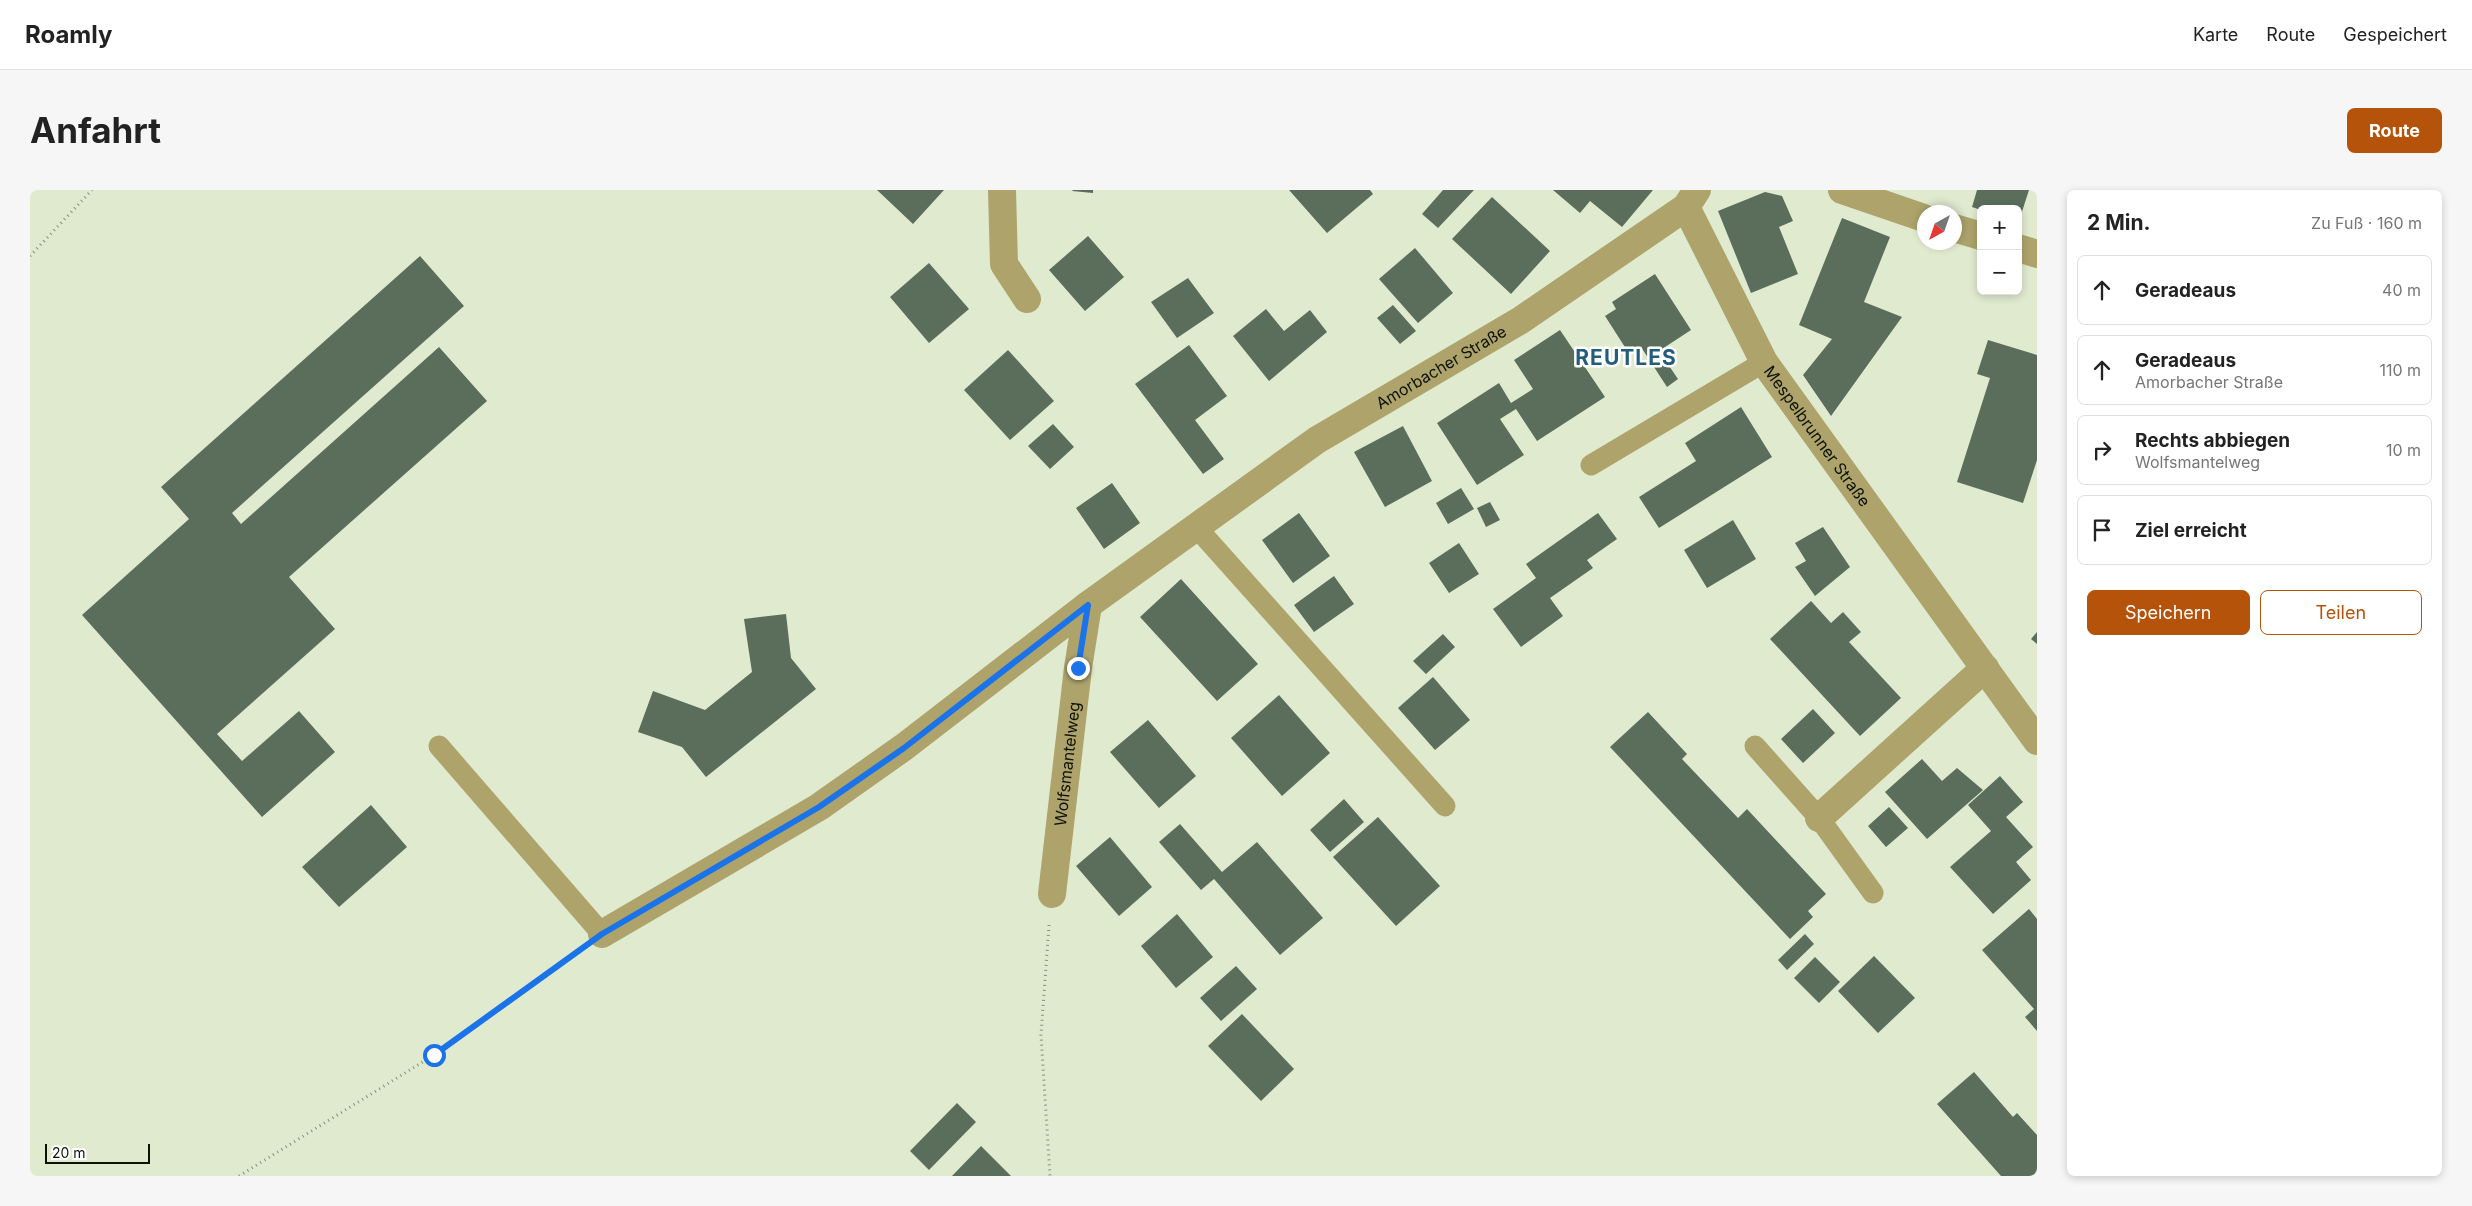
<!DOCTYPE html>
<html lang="de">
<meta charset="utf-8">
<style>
body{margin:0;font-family:Inter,sans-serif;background:#f6f6f6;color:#222}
.controls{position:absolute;right:15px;top:15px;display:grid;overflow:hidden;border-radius:8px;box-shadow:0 2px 8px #0003}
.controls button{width:45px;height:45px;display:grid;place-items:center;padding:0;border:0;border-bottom:1px solid #e0e0e0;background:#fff;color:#222;font:25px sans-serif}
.compass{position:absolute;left:1887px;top:15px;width:45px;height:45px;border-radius:50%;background:#fff;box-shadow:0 2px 8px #0003;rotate:220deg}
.scale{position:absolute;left:15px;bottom:12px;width:105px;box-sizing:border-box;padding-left:5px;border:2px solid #0e1108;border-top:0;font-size:14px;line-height:18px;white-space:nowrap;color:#0e1108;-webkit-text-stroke:4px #fff;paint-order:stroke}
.stop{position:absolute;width:15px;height:15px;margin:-11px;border:4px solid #1a73e8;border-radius:50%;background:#fff}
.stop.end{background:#1a73e8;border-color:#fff;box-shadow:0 1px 5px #0008}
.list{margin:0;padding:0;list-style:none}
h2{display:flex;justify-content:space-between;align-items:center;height:65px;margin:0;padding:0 20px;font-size:21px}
h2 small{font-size:16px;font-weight:400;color:#767676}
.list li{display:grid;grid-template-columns:32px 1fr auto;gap:15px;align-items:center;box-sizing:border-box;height:70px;margin:0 10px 10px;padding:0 10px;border:1px solid #e0e0e0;border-radius:8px}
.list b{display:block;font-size:19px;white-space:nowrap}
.list p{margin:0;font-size:16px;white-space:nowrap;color:#767676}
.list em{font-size:16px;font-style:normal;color:#767676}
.actions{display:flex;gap:10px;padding:15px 20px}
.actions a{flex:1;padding:11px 0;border:1px solid #b45309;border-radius:8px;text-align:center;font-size:18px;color:#b45309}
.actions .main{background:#b45309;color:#fff}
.icon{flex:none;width:28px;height:28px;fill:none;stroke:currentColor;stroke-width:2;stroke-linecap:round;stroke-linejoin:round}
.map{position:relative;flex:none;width:2007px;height:986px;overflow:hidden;border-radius:8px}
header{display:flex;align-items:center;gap:30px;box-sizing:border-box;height:70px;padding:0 25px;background:#fff;border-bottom:1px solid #e0e0e0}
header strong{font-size:24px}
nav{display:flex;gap:28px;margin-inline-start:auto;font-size:18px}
.intro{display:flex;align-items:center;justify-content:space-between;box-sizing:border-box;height:120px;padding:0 30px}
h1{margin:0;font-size:35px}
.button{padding:12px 22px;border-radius:8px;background:#b45309;color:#fff;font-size:18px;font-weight:700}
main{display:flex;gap:30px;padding:0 30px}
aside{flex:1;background:#fff;border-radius:8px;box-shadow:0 2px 8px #0003}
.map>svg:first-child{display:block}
.building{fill:#5b6e5c}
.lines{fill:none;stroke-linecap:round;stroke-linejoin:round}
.path{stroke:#888f7c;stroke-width:3;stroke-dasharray:1 4;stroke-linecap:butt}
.service{stroke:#ada36b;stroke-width:21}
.minor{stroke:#ada36b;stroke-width:28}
.tertiary{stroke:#ada36b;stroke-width:28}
.route{stroke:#1a73e8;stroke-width:6}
.labels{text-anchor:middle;stroke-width:5;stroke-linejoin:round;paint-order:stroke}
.street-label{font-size:16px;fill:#0e1108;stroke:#fff}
.district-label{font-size:21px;font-weight:bold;letter-spacing:1px;fill:#225d7d;stroke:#fff}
</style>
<header>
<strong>Roamly</strong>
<nav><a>Karte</a><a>Route</a><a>Gespeichert</a></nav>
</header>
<div class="intro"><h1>Anfahrt</h1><a class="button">Route</a></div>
<main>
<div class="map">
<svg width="2007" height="986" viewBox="0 0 2007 986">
<rect width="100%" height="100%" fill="#e0eacf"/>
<path class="building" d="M847,0H914L883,34Z
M1043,0H1063V3L1042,1Z
M1259,0H1340L1343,4L1297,43Z
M1413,0H1444L1408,38L1392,24Z
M1523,0H1623L1592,37L1560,11L1550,23Z
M1947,0H1999L1989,31L1988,19L1951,20L1942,17Z
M1735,2L1752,6L1763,31L1749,37L1768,84L1721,103L1688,21Z
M1462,7L1520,61L1481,104L1422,49Z
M1812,28L1860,47L1834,112L1872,127L1801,226L1773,185L1802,149L1769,135Z
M1058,46L1094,87L1055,121L1019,80Z
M1385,58L1423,103L1388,133L1349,89Z
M390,66L434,116L202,323L211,334L409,157L457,211L259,387L305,439L187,544L212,571L269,521L305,562L232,627L52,425L159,329L131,297Z
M899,73L939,119L899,153L860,107Z
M1625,84L1661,140L1629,161L1648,189L1637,197L1611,157L1600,165L1575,126L1586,119L1582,112Z
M1158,88L1184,123L1147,148L1121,112Z
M1363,115L1386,141L1370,154L1347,128Z
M1236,119L1254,141L1280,120L1297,142L1239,191L1203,146Z
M1530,140L1575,207L1507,251L1486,219L1470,229L1494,265L1447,295L1407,233L1469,193L1481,213L1503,199L1484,170Z
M1958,150L2007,165V270L1993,313L1927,292L1960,188L1947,184Z
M1159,155L1197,206L1165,230L1194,269L1173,284L1105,194Z
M978,160L1024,211L980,250L934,200Z
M1711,217L1742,267L1629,338L1609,307L1666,271L1655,253Z
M1023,234L1044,257L1020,279L998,256Z
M1373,236L1402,291L1355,317L1324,262Z
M1082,293L1110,333L1074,359L1046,318Z
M1431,298L1444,319L1418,334L1406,313Z
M1460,312L1470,330L1456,337L1447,318Z
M1269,323L1300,366L1263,393L1232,350Z
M1568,323L1587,349L1557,370L1563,378L1520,408L1533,426L1491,457L1463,419L1506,388L1496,374Z
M1703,330L1726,369L1677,398L1654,360Z
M1793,337L1820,377L1785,406L1765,377L1776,371L1765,353Z
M1429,353L1449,384L1419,403L1399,373Z
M1304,386L1324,414L1284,442L1264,415Z
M1151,389L1228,474L1187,511L1110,427Z
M1781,411L1801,433L1813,422L1831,442L1819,452L1871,508L1830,546L1740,449Z
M756,424L761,468L786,499L676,587L652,557L608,542L623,501L675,520L722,482L714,429Z
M2007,442V454L2001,449Z
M1413,444L1425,457L1396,484L1383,471Z
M1403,487L1440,530L1405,560L1368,518Z
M1249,505L1300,563L1252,606L1201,548Z
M1783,519L1805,543L1773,573L1751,549Z
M1618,522L1657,564L1652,569L1708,628L1717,619L1796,704L1778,721L1783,727L1760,749L1580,557Z
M1118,530L1166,586L1129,618L1080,562Z
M1892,569L1912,591L1927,578L1953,600L1897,649L1855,602Z
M1970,586L1993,612L1976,627L2003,657L1986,672L2001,690L1963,724L1920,677L1961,641L1938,615Z
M1314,609L1334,632L1300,662L1280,640Z
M341,615L377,657L309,717L272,677Z
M1859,617L1878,638L1856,657L1838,636Z
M1348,627L1410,696L1366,736L1303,667Z
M1150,634L1192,682L1227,652L1293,728L1250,765L1184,689L1171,700L1129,652Z
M1080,647L1122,697L1089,726L1046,676Z
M1999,719L2007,729V841L1995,827L2004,819L1952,760Z
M1147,724L1183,767L1146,798L1111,756Z
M1775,744L1784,754L1757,780L1748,770Z
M1844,766L1885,808L1848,843L1808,801Z
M1785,767L1810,792L1789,813L1764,788Z
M1206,776L1227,799L1191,831L1170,808Z
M1212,824L1264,879L1231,911L1178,856Z
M1944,882L1983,927L1987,923L2007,945V984L2005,986H1971L1907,914Z
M927,913L946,932L899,980L880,961Z
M951,956L981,986H922Z"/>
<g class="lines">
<path class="path" d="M0,66L62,0
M1019,735L1011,845L1020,986
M209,986L404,865L546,763"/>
<path class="service" d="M1561,275L1734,172
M1167,338L1415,616
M409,556L572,744
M1725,556L1789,628L1843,703"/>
<g class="minor">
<path d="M972,0L974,74L997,109"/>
<path id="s1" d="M1667,0L1656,17L1734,172L2007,551"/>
<path d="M1789,628L1955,478"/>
<path id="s2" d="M1022,704L1048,478L1058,415"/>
<path id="s3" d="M572,744L789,617L874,557L1058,415L1287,250L1491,130L1656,17"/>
</g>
<path class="tertiary" d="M1812,0L1894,28
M1924,38L1951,46
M1988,58L2007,64"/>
</g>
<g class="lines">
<path class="route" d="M404,865L572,744L789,617L874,558L1058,415L1048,478"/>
</g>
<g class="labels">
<g class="street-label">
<text dy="6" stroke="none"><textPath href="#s3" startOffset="1014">Amorbacher Straße</textPath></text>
<text dy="6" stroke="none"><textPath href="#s1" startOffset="285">Mespelbrunner Straße</textPath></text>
<text dy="6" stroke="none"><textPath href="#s2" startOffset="131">Wolfsmantelweg</textPath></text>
</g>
<g class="district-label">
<text x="1596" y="175">REUTLES</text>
</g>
</g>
</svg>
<div class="controls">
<button>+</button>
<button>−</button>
</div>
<svg class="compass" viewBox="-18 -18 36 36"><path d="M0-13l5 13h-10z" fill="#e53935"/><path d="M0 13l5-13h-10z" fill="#767676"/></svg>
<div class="scale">20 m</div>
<div class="stop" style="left:404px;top:865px"></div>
<div class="stop end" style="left:1048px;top:478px"></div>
</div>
<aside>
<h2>2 Min.<small>Zu Fuß · 160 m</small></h2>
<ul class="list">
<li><svg class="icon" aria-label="ahead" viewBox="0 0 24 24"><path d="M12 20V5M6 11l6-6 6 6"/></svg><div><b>Geradeaus</b></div><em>40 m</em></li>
<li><svg class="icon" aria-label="ahead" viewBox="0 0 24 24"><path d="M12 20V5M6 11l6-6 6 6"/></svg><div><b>Geradeaus</b><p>Amorbacher Straße</p></div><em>110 m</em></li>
<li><svg class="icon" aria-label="right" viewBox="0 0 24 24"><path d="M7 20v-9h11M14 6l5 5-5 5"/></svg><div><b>Rechts abbiegen</b><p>Wolfsmantelweg</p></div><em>10 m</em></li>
<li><svg class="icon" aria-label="arrive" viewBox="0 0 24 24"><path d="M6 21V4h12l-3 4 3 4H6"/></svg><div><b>Ziel erreicht</b></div></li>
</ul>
<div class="actions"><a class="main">Speichern</a><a>Teilen</a></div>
</aside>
</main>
